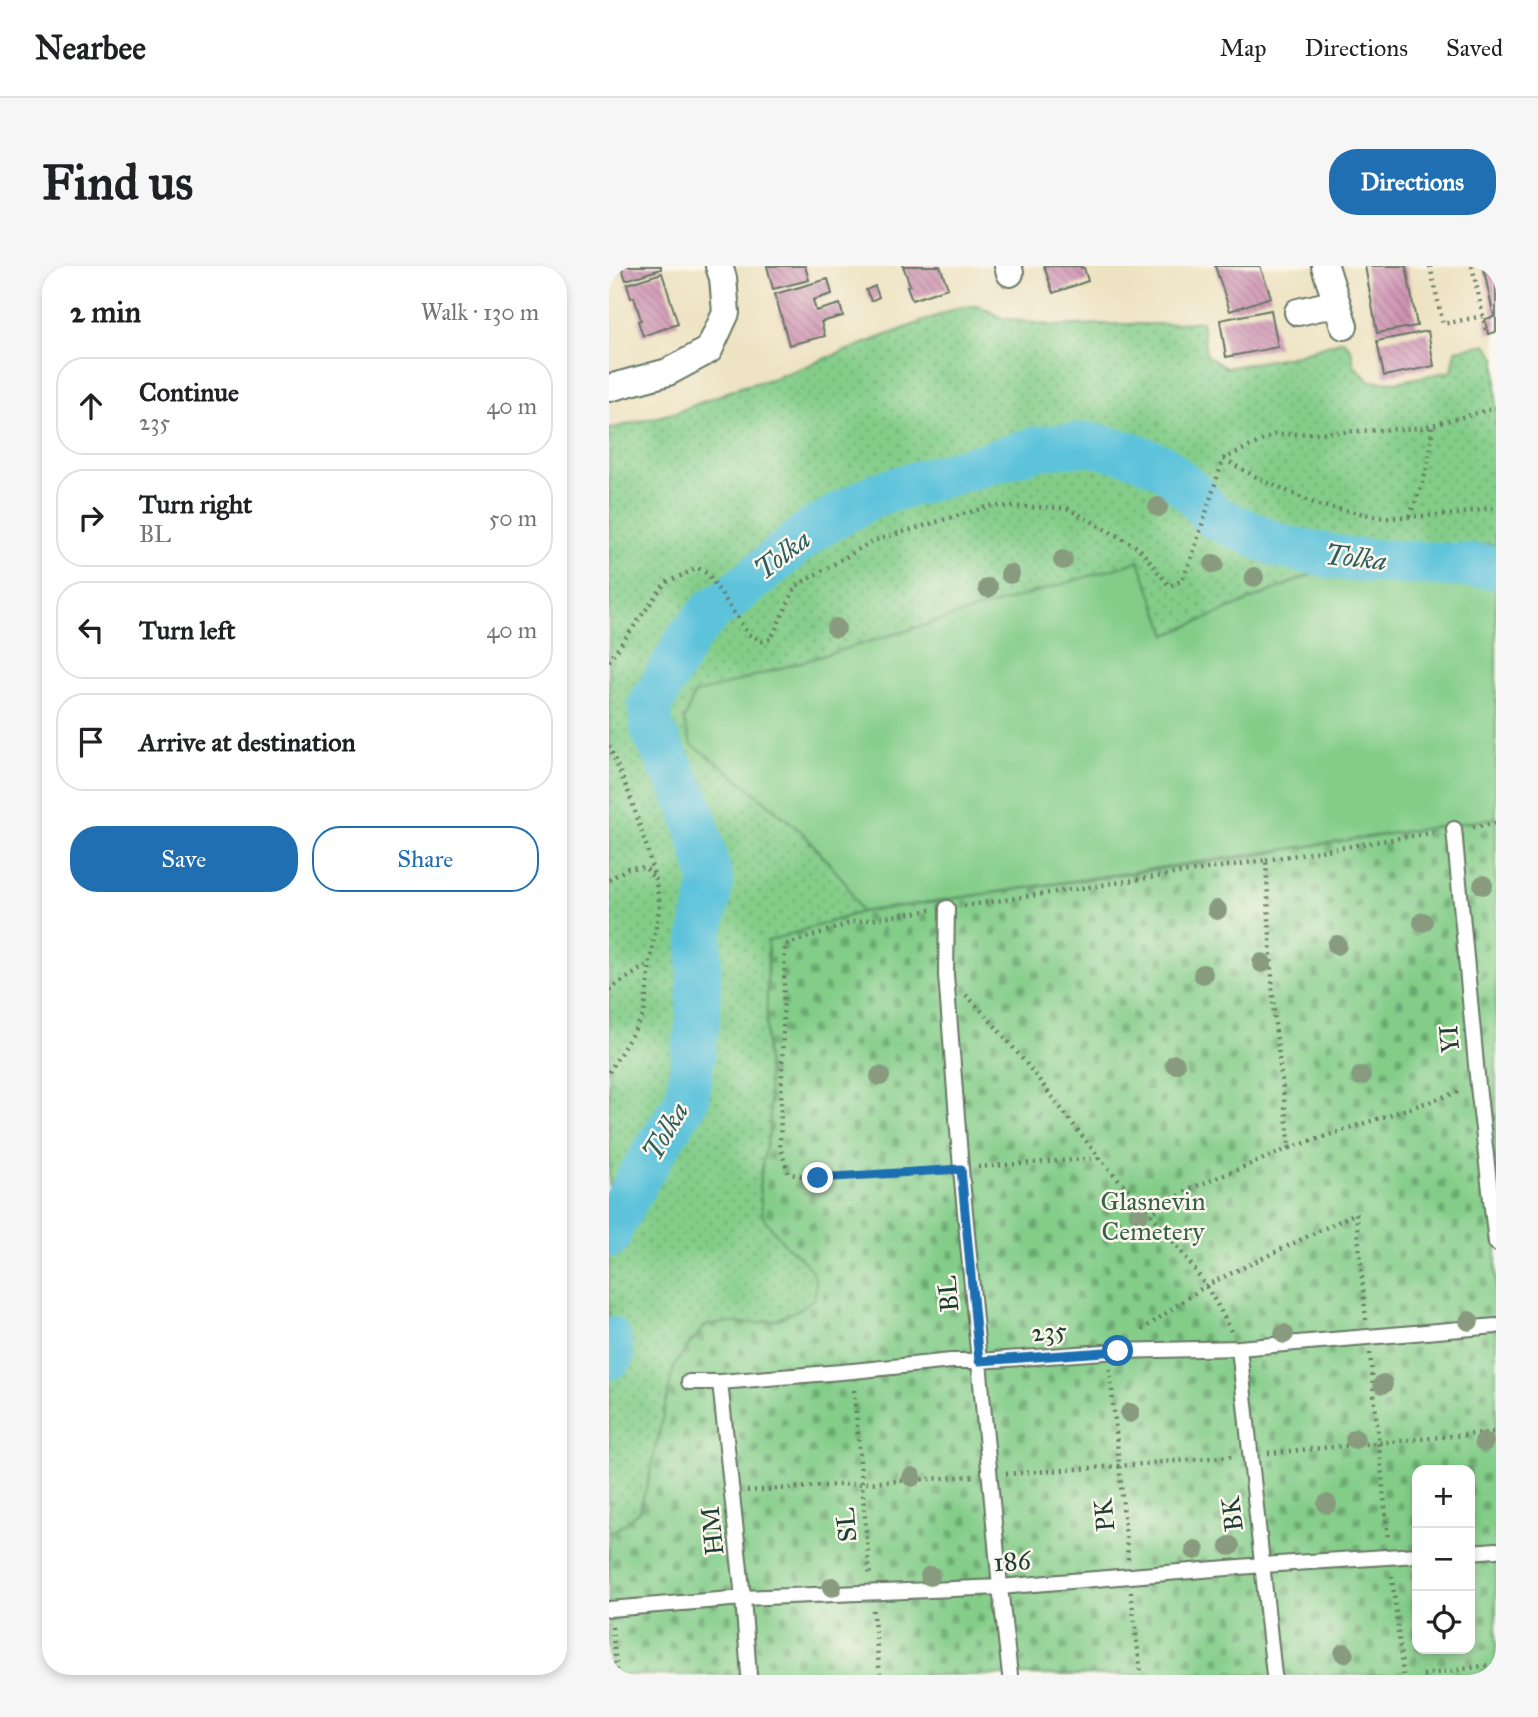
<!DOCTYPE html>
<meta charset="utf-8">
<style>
body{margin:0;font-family:"IM FELL Great Primer",serif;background:#f6f6f6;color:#202124}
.controls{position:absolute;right:21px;bottom:21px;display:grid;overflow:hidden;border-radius:14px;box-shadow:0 4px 10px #0003}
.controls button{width:63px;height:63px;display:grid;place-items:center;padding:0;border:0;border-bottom:2px solid #e0e0e0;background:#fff;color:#202124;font:35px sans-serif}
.stop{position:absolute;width:21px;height:21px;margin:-16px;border:5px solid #1f6fb2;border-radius:50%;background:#fff}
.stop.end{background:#1f6fb2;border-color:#fff;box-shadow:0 2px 7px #0008}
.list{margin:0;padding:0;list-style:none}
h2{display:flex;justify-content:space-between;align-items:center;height:91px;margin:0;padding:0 28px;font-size:30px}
h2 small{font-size:23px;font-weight:400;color:#757577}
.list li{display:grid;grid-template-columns:46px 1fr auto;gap:21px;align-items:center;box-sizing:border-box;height:98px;margin:0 14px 14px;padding:0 14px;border:2px solid #e0e0e0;border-radius:28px}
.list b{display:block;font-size:26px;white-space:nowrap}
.list p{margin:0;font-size:23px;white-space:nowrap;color:#757577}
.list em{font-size:23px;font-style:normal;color:#757577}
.actions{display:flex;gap:14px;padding:21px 28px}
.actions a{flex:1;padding:16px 0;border:2px solid #1f6fb2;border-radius:28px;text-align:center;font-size:24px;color:#1f6fb2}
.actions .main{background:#1f6fb2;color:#fff}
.icon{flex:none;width:38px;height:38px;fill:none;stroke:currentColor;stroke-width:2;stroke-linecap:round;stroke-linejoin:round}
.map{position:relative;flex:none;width:887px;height:1409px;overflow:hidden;border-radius:28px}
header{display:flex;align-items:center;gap:42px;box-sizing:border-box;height:98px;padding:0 35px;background:#fff;border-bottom:2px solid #e0e0e0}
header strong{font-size:33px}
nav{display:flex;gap:38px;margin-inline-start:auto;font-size:24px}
.intro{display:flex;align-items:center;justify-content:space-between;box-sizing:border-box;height:168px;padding:0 42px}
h1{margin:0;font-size:49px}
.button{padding:18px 32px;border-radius:28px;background:#1f6fb2;color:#fff;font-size:24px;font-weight:700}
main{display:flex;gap:42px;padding:0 42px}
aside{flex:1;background:#fff;border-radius:28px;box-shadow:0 4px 10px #0003}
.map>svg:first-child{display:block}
.grass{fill:#83cd89;stroke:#51855e;stroke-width:2}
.forest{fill:url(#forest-firs);stroke:#447654;stroke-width:2}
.cemetery{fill:url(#cemetery-stones);stroke:#51855e;stroke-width:2;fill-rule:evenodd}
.park{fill:url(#park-dots);stroke:#51855e;stroke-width:2}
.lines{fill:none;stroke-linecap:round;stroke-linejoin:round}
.river{stroke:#5dc3db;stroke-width:44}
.building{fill:url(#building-back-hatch)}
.service-casing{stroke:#677765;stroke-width:18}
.minor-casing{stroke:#677765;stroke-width:30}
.path{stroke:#677765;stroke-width:4.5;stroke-dasharray:2 5;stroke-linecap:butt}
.service{stroke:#fff;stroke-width:14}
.minor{stroke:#fff;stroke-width:26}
.tree{fill:#899b7f}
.route{stroke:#1f6fb2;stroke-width:9}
.labels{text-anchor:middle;stroke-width:5;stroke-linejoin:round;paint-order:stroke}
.street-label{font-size:26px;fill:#1f3d34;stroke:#fbf7ec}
.park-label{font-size:26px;fill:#386149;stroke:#fbf7ec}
.water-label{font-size:28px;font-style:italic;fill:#2e5e5e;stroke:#fbf7ec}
</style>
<header>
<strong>Nearbee</strong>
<nav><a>Map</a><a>Directions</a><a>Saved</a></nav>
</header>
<div class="intro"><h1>Find us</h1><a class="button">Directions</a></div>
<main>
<aside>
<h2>2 min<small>Walk · 130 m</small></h2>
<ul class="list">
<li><svg class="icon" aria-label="ahead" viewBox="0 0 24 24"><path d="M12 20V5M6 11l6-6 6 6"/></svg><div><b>Continue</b><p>235</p></div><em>40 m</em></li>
<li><svg class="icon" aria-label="right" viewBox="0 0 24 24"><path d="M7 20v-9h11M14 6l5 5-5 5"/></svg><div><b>Turn right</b><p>BL</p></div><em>50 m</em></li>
<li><svg class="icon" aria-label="left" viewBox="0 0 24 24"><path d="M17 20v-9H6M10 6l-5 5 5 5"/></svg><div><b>Turn left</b></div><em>40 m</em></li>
<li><svg class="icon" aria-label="arrive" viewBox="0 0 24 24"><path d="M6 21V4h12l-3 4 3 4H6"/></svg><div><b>Arrive at destination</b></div></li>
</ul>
<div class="actions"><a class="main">Save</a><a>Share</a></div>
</aside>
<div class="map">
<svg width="887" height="1409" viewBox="0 0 887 1409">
<defs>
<pattern id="forest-firs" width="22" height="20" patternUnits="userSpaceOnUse" patternTransform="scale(1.75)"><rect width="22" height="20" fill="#6ab075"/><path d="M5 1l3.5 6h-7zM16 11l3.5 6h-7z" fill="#579061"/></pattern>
<pattern id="cemetery-stones" width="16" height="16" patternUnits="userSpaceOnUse" patternTransform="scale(1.75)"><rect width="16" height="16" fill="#83cd89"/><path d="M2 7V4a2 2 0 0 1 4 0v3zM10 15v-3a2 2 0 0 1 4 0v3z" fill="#6ba871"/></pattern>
<pattern id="park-dots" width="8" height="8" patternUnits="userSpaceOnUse" patternTransform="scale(1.75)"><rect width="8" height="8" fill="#83cd89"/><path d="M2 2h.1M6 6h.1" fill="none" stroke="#6ba871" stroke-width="1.8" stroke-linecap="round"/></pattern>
<pattern id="building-back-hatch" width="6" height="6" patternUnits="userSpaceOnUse" patternTransform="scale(1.75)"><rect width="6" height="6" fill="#cd90b0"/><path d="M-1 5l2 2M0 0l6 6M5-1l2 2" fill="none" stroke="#a67790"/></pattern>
</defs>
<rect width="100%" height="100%" fill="#fbf7ec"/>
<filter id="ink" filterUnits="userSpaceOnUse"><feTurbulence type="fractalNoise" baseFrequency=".0143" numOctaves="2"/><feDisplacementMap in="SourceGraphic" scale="14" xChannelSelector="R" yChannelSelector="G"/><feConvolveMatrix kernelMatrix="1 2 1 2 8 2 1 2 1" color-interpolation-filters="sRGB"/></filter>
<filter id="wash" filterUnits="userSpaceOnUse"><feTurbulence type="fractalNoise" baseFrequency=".00686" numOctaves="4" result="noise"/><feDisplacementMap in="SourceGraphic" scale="28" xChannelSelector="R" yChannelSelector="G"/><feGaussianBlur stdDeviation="1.57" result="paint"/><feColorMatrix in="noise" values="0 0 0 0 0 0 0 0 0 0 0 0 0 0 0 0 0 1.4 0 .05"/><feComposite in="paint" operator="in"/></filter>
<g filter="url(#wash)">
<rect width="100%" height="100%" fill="#ede2c1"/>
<path class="grass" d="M530,295L558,369L709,306L887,312V552L252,646L236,616L194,567L117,503L82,478L75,455L85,428Z"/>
<path class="forest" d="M642,223L887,256V298L746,290L703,285Z"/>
<path class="cemetery" d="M887,552V1409H0V1267L13,1260L30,1244L39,1216L65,1100L79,1080L98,1059L118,1057L192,992L177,980L154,952L150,921L155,889L160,867L157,781L159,675L252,646L657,588L675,584ZM808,1204H861V1383H808Z"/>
<path class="park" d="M370,40L393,52L446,60L496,58H558L593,55L597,89L617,102L688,89L734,74L742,83L745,99L760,115L787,116L843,105L847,84L877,78L887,91V279L752,278L706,272L700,309L558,369L530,295L85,428L75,455L82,478L117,503L194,567L236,616L252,646L159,675L157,781L161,849L160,867L155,889L150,921L154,951L177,980L192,992L203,1005L207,1016L206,1032L191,1043L169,1053L150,1057H118L98,1059L79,1080L65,1100L39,1216L30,1245L13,1260L0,1267V163L68,146L131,121L166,112L351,41Z"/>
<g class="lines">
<path class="river" d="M0,970V966L31,909L78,833L89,754L91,673L103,616L82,540L43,463L41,440L79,372L103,344L120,333L203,264L268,228L387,195L428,182L480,178L521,187L553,200L584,227L605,251L673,281L743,294L887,301
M0,1072L3,1090L0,1092"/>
</g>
<g id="blocks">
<path class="building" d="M12,0H52V3L17,14Z
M158,0H196L200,14L164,23Z
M294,0H331L339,22L303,34L298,20L301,19Z
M435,0H472V2H475L479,15L444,27Z
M606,0H651L662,31L621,45Z
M756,0H797L808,60L768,67Z
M874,0H887V66L879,68L876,53L885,51Z
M53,7L69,58L34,70L29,55L32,54L25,31L22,32L18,18Z
M219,13L223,28L204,34L207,45L231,38L234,50L212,56L216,70L180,79L166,28Z
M266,20L270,31L262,35L257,24Z
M662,44L669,81L617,91L611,54Z
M819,65L825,100L775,110L768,75Z"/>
</g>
</g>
<g filter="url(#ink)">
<use href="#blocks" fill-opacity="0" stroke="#677765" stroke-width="2"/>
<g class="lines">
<g class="service-casing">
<path id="service" d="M845,563L869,820L887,977
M338,642L337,709L352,903L391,1321L401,1409
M630,1082L665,1409
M80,1116H111L244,1105L342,1095H370L509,1085L630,1082L887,1060
M111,1116L134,1332L140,1409
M861,1286L887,1284
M0,1343L134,1332L391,1321L654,1299L808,1289"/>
</g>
<g class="minor-casing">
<path id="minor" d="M399,0L401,7
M716,0L735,60
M689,46L728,37
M0,122L59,106L100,84L117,47L114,12L110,0"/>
</g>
<path class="path" d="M821,0L834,58L874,50L877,65
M863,0L874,50
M615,193L645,210L709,239L776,252L848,248L887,241
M800,250C814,221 823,192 823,160
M0,395L56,317L89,302L99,308L139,368L153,375L162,373L187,320L264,275L381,240L458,242L530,282L560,320L572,315L581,297L614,193L665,169L812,162L887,142
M0,480L21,530L37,579L46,613L51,638L41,697L0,724
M864,561L887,557
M657,594L827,566
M0,614L19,602L36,601L44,611
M355,640L657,594L665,750L681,882L583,922L541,948
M322,644L245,656L176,679L171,882L180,908L209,912L336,904
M357,729C407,779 446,837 490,891C505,910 524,927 540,946C571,982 602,1022 622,1065
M0,806L35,748L41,698
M681,882L852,825
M369,901L491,892
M533,1064L596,1020L747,947L757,1054
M761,1087L779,1273
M501,1103L519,1293
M245,1124L261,1311
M659,1187L887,1166
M397,1208L510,1200L625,1190
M138,1225L364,1210
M783,1310L794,1409
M522,1326L532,1409
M264,1344L271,1409
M3,1361L8,1409
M814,1409L887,1398"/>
<use href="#service" class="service"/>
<use href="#minor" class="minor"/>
</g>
<g class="tree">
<circle cx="549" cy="241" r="10"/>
<circle cx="454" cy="294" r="10"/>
<circle cx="605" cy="298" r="10"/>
<circle cx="401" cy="308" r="10"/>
<circle cx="645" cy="311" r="10"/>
<circle cx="379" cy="322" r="10"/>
<circle cx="227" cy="362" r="10"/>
<circle cx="874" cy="619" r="10"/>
<circle cx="608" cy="644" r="10"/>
<circle cx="814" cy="656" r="10"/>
<circle cx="728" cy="679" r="10"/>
<circle cx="653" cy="697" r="10"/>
<circle cx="594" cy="708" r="10"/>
<circle cx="566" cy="798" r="10"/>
<circle cx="271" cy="810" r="10"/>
<circle cx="752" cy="810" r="10"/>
<circle cx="530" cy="948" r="10"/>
<circle cx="860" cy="1055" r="10"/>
<circle cx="675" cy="1068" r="10"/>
<circle cx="774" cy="1118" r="10"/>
<circle cx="521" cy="1147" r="10"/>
<circle cx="746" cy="1173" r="10"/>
<circle cx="875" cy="1176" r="10"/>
<circle cx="303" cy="1211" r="10"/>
<circle cx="718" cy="1238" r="10"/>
<circle cx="621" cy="1280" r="10"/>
<circle cx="586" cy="1284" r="10"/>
<circle cx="321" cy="1310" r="10"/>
<circle cx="223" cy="1321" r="10"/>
<circle cx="735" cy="1387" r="10"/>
</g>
</g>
<g class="lines" filter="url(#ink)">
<path class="route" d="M209,912L352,903L370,1095L509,1085"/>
</g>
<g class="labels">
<g class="street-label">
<text transform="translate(840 773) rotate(-95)" y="9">YI</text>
<text transform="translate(339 1028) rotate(-95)" y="9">BL</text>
<text transform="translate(440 1065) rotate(-4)" y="9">235</text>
<text transform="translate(623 1248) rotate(-97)" y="9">BK</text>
<text transform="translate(495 1249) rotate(-95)" y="9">PK</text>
<text transform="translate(237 1259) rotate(-95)" y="9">SL</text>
<text transform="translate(103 1265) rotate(-96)" y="9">HM</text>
<text transform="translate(403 1295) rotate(-4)" y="9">186</text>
</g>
<g class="park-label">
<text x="544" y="944">Glasnevin<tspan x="544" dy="30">Cemetery</tspan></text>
</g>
<g class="water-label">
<text transform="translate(173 288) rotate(-38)" y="10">Tolka</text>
<text transform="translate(747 291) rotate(6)" y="10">Tolka</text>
<text transform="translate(56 865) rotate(-60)" y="10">Tolka</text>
</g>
</g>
</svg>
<div class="controls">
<button>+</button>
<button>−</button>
<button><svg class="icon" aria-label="locate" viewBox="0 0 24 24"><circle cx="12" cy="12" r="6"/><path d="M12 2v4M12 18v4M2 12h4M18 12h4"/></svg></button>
</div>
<div class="stop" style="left:509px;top:1085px"></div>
<div class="stop end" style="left:209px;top:912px"></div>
</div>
</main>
